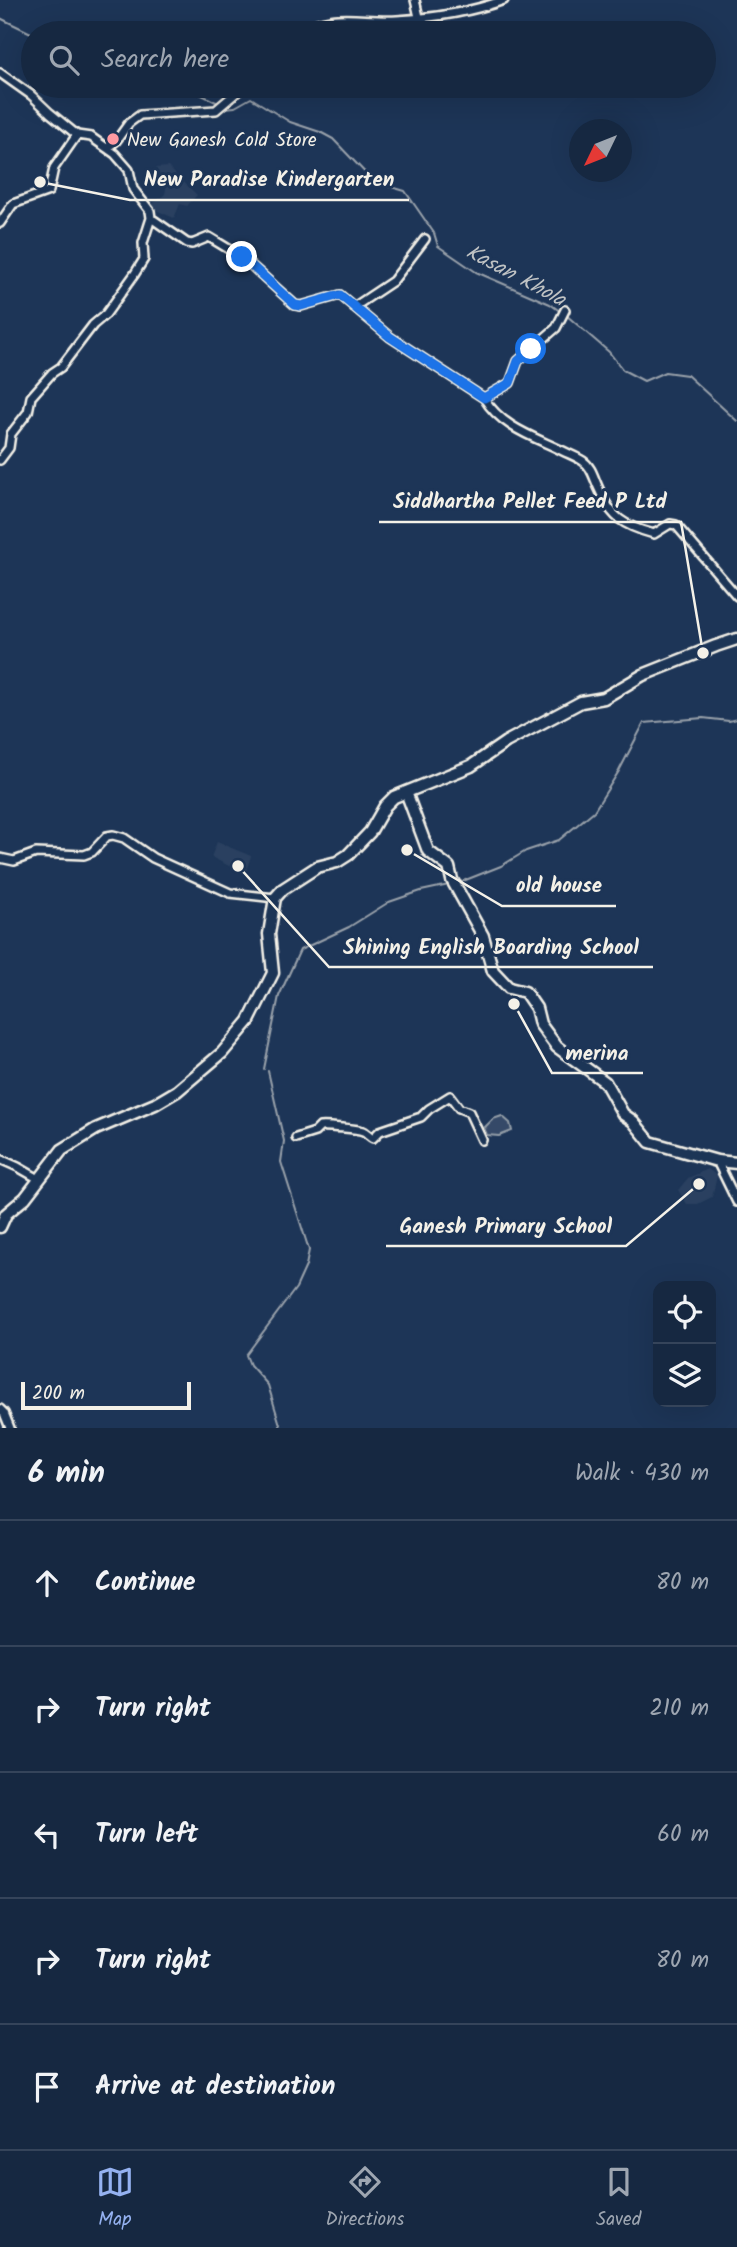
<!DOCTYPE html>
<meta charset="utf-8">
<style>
body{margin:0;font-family:Kalam,sans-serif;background:#1f3048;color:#f1f3f6}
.controls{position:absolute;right:21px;bottom:21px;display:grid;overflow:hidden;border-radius:14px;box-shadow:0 7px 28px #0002}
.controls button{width:63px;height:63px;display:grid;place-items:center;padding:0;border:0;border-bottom:2px solid #35445a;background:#162841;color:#f1f3f6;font:35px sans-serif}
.compass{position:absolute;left:569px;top:119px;width:63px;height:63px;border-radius:50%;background:#162841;box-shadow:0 7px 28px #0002;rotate:227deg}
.scale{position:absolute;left:21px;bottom:18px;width:170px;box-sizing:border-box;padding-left:7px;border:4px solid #f4f1e8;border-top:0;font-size:19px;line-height:24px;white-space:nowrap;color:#f4f1e8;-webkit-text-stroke:5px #1d3557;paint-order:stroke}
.stop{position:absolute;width:21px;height:21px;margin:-16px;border:5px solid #1a73e8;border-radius:50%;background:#fff}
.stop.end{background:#1a73e8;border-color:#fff;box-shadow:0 2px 7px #0008}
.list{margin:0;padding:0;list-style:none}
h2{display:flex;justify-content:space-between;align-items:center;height:91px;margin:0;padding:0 28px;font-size:30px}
h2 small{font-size:23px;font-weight:400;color:#9ea6b1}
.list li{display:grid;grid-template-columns:46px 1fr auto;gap:21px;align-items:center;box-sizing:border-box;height:126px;padding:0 28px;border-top:2px solid #35445a}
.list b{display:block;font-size:26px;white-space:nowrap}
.list em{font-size:23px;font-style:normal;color:#9ea6b1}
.icon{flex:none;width:38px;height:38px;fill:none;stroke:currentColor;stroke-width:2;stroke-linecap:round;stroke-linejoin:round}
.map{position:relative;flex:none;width:737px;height:1428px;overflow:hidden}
.search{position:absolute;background:#162841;box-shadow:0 7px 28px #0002;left:21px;right:21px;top:21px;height:77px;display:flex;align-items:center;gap:18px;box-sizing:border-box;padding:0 24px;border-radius:38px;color:#9ea6b1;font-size:26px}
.sheet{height:721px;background:#162841}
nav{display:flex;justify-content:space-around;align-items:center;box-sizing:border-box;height:98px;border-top:2px solid #35445a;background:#162841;font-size:19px;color:#9ea6b1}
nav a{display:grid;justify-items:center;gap:4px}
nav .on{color:#95b2f1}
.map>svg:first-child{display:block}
.built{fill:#2a4060}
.forest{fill:url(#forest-crowns);stroke:#949ea8;stroke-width:2}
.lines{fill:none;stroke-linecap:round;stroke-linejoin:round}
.stream{stroke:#9aa2ab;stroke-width:2}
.street-casing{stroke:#f4f1e8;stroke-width:12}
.secondary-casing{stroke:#f4f1e8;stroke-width:15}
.street{stroke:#1d3557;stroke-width:7}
.secondary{stroke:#1d3557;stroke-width:10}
.route{stroke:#1a73e8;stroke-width:9}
.poi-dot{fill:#ff9aa2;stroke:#1d3557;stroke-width:2.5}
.labels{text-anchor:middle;stroke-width:6;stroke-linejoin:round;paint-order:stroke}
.poi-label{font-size:19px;fill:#f4f1e8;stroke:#1d3557;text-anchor:start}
.water-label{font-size:21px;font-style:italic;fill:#c0c3c4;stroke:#1d3557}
.leader{fill:none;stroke:#f4f1e8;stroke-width:2.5}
.callout-dot{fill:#f4f1e8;stroke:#1d3557;stroke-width:2.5}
.callout-label{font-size:21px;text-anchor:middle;font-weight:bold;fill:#f4f1e8;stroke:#1d3557;stroke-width:6;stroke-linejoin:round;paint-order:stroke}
</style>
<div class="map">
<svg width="737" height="1428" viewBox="0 0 737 1428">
<defs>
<pattern id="forest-crowns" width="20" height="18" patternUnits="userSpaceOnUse" patternTransform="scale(1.75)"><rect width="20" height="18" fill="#354a67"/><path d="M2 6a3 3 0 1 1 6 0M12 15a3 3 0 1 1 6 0" fill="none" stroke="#53657d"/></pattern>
</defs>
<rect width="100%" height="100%" fill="#1d3557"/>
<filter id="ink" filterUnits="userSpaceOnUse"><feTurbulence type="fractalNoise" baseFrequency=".0143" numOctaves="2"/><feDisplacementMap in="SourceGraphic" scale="14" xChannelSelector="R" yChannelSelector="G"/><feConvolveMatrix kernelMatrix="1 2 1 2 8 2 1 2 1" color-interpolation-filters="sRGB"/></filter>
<g filter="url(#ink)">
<path class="built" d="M168,167L197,195L187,206L180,204L174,218L149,207L165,194L166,188L156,168Z
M217,842L251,856L245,874L211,857Z
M708,1169L717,1176L712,1197L698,1204H687L678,1190L688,1178Z"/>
<path class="forest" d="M502,1116L510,1123L512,1131L499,1136L487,1135L484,1128L493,1119Z"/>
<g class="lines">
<path class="stream" d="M0,18L33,34
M184,86L218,103
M225,108L235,107L251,98L290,122L320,132L333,139L374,182L405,191L434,233L438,246L476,272L550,304L561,312
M566,315L609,352L623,370L644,381L665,372L687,375L737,421
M458,883L501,866L526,851L559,840L594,811L619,771L644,723L703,718L729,721L737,719
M264,1069L279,996L300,950L349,927L389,902L421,891L449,885
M268,1071L284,1141L281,1162L309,1250L306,1266L296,1288L246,1355L250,1365L268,1385L281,1428"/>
<g class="street-casing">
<path id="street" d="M415,0L419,17
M296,33C333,10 357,22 397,20C432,18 471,12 504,0
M0,73L31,95L50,113L77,135L91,137L115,154L129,170L133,189L150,211L151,218L187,243L192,244L209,237L242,257L295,305L301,306L340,295L390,337L484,398C501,427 534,437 563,451C569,454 577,457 583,461C592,467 594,479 599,489C611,518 624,526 654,534L670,524L676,525L737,596
M107,148L116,141L129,123L140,115L216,110L244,86
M0,223L13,204L49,191L54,168L77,135
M354,307L393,281L425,239
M484,398L510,383L518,361L556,328L565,310
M0,460L9,448L11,434L28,412L31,397L52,373L61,367L93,325L106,314L134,275L144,259L143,243L151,218
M0,858L14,861L36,853L84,855L92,852L107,836L113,835L124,838L153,858L230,893L275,898
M296,1138L315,1132L320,1127C325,1126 359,1129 363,1131C366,1132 369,1136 373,1138L380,1131L421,1117L429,1109L450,1096L459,1108L469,1112L482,1140
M0,1159L18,1167L39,1179
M717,1161L737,1202
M0,1409L4,1413L10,1428"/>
</g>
<g class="secondary-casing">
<path id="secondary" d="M406,792L428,851L449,867L452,880L483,936L493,971L509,988L525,992L536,1008L540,1024L557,1047L605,1082L623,1114L633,1121L650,1142L717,1161L737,1163
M0,1227L6,1214L25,1198L62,1150L96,1129L155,1104L177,1091L222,1053L249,1021L273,973L269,934L275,898L283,889L317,867L337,862L348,855L370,832L385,806L394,797L471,766L506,742L581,702L604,698L643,675L716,646L737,639"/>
</g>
<use href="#street" class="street"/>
<use href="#secondary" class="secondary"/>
</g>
</g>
<g class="lines" filter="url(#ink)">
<path class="route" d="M242,257L295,305L301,306L340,295L390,337L484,398L510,383L518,361L531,349"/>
</g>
<circle class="poi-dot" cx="113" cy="139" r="7"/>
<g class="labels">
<g class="poi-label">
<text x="127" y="146">New Ganesh Cold Store</text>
</g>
<g class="water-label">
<text transform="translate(516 275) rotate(28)" y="7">Kasan Khola</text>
</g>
</g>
<path class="leader" d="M40 182L130 200H409M703 653L681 522H379M407 850L502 906H616M238 866L329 967H653M514 1004L552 1073H643M699 1184L626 1246H386"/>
<g class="callout-dot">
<circle cx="40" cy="182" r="7"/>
<circle cx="703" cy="653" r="7"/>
<circle cx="407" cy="850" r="7"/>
<circle cx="238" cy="866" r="7"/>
<circle cx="514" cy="1004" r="7"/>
<circle cx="699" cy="1184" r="7"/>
</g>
<g class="callout-label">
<text x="269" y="186">New Paradise Kindergarten</text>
<text x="530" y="508">Siddhartha Pellet Feed P Ltd</text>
<text x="559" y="892">old house</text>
<text x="491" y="954">Shining English Boarding School</text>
<text x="597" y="1060">merina</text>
<text x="506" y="1233">Ganesh Primary School</text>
</g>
</svg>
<div class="controls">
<button><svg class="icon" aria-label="locate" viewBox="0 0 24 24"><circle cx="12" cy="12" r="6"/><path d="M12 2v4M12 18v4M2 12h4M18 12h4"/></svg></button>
<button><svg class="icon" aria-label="layers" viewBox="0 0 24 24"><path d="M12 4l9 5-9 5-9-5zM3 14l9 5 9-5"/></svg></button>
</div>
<svg class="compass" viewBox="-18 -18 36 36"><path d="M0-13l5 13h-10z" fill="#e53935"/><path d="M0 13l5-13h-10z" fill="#9ea6b1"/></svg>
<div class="scale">200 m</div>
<div class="stop" style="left:531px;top:349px"></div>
<div class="stop end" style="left:242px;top:257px"></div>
<div class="search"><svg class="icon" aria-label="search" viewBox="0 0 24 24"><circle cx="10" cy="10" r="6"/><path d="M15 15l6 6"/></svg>Search here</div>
</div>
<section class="sheet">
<h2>6 min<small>Walk · 430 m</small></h2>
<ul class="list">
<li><svg class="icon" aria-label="ahead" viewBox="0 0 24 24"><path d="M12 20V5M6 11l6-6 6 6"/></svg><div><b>Continue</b></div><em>80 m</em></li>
<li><svg class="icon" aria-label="right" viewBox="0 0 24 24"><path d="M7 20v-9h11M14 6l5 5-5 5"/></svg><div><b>Turn right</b></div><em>210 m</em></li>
<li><svg class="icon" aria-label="left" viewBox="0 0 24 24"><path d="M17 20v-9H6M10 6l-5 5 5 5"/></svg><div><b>Turn left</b></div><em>60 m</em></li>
<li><svg class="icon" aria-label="right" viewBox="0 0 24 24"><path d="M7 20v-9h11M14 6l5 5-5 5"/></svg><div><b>Turn right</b></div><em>80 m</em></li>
<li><svg class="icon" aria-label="arrive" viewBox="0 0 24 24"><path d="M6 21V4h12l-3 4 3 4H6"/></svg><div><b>Arrive at destination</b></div></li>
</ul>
</section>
<nav>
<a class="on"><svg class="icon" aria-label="map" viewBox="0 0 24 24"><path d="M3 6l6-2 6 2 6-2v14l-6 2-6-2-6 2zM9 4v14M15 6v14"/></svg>Map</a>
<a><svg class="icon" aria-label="directions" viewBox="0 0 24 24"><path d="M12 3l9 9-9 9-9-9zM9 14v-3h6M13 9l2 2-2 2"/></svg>Directions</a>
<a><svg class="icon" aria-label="saved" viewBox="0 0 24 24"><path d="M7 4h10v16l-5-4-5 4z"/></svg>Saved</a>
</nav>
